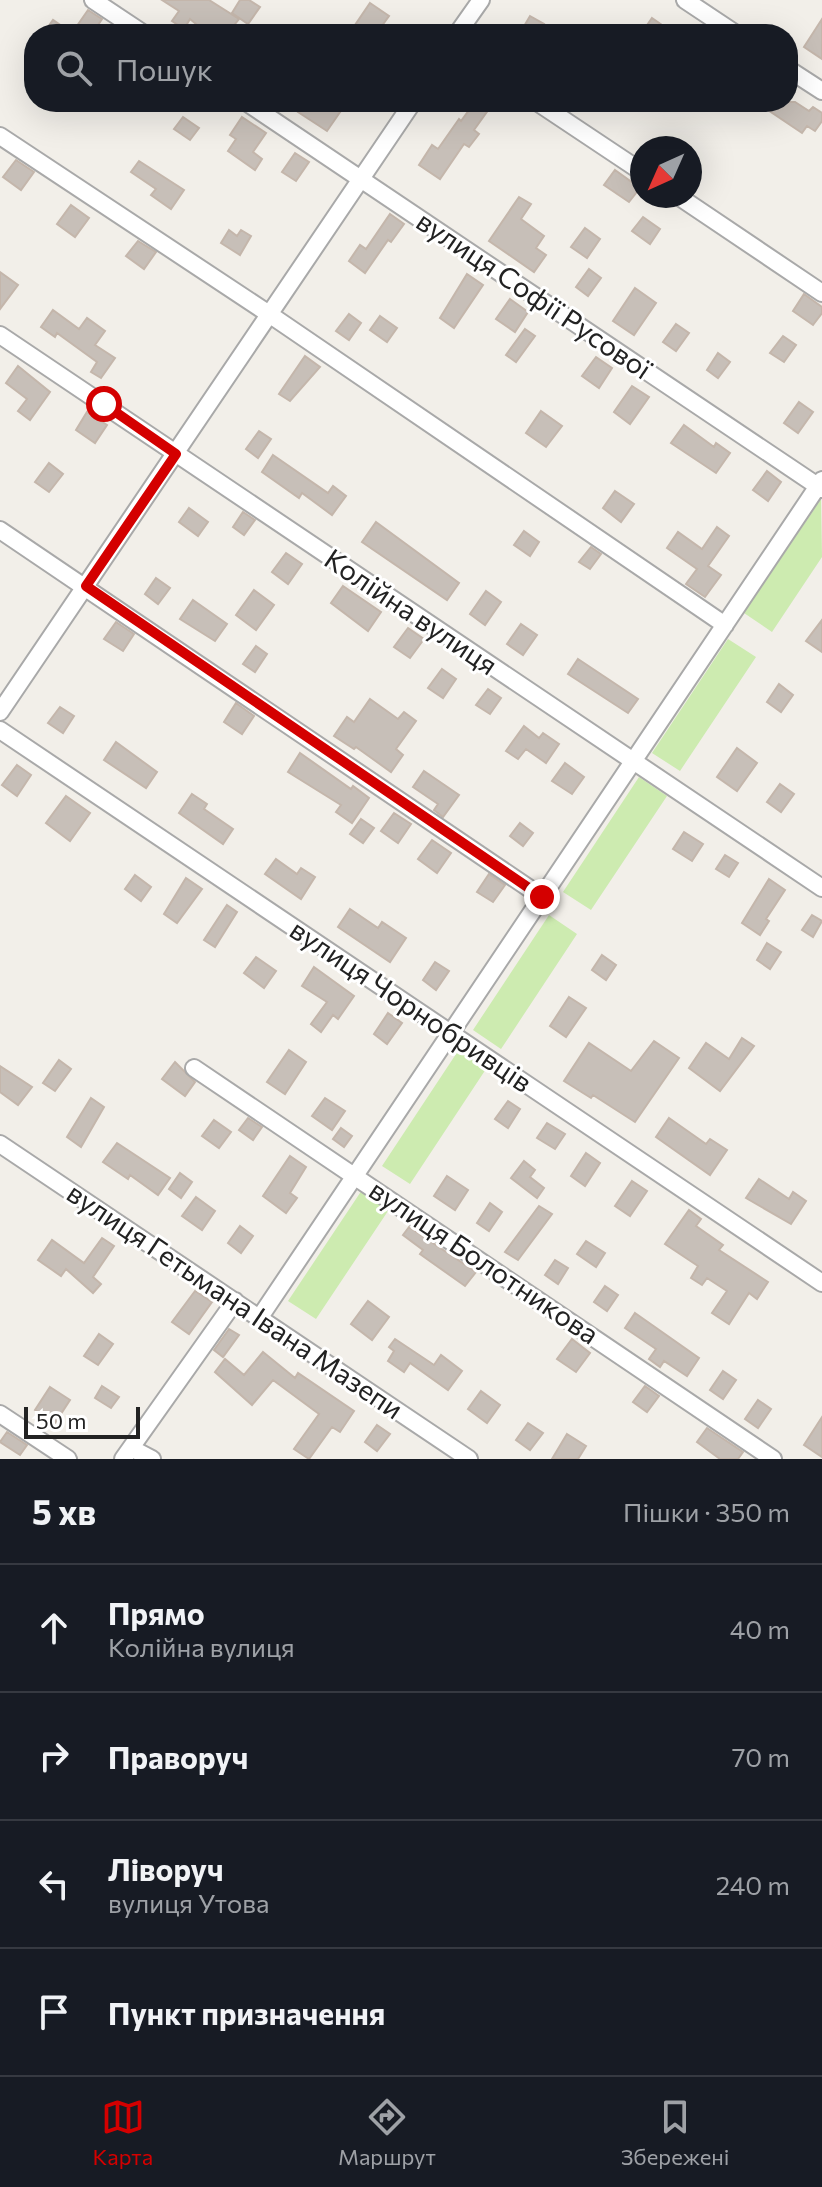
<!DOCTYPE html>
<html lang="uk">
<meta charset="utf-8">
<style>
body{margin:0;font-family:Commissioner,sans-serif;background:#242831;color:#f1f3f6}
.compass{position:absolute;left:630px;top:136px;width:72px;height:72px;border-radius:50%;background:#171b24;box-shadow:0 8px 32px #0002;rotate:225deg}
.scale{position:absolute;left:24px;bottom:20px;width:116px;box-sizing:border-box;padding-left:8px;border:4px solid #222;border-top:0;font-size:22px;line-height:28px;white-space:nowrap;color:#222;-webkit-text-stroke:6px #fff;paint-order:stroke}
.stop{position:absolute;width:24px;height:24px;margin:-18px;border:6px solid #d40000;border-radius:50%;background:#fff}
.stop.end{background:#d40000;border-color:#fff;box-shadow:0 2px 8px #0008}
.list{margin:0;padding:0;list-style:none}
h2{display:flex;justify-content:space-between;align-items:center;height:104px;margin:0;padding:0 32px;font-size:34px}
h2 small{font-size:26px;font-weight:400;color:#9ea1a6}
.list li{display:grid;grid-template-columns:52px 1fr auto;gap:24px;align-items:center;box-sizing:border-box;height:128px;padding:0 32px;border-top:2px solid #363941}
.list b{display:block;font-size:30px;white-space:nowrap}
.list p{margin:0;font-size:26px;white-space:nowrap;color:#9ea1a6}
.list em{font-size:26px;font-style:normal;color:#9ea1a6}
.icon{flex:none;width:44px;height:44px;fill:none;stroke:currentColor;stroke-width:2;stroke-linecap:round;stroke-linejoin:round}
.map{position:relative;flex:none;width:822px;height:1459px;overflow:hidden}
.search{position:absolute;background:#171b24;box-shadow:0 8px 32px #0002;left:24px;right:24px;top:24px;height:88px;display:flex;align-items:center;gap:20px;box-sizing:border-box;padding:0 28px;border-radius:32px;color:#9ea1a6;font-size:30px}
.sheet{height:616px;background:#171b24}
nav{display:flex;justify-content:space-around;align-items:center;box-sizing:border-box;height:112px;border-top:2px solid #363941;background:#171b24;font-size:22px;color:#9ea1a6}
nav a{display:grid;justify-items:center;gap:4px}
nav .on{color:#d40000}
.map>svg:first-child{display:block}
.grass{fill:#cdebb0}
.building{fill:#c7bfb8;stroke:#c4b6ab;stroke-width:2}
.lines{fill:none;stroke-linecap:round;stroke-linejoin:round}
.minor-casing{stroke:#a9a9a9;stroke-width:20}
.minor{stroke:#fff;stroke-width:16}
.route{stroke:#d40000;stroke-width:10}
.labels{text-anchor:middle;stroke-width:6;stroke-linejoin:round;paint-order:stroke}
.street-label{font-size:28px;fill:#222;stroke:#fff}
</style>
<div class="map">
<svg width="822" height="1459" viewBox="0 0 822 1459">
<rect width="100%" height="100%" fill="#f2efe9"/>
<path class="grass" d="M821,499L822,557L772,632L744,613Z
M728,639L756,657L680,771L652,753Z
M639,777L667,796L591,910L563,892Z
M549,915L577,934L501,1049L473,1030Z
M458,1051L486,1069L410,1184L382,1166Z
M364,1187L392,1205L316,1319L288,1301Z"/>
<path class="building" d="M162,0H209L239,19L227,34H208L190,19L184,29L172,21L179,11Z
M240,0H249L260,7L248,24L232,13Z
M370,3L389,16L376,34H368L355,25Z
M88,10L102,19L92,34H43L53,20L72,33Z
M530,16L544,24L539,34L523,28Z
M652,18L675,34H641Z
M822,19V59L804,47Z
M305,102H347L327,131L298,112Z
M475,102H494L474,130L479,134L469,147L464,144L440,179L419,165L432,145L438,149L459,119L461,121Z
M756,102H795L809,111L813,107L822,113V121L815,131L807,126L802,133Z
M183,117L199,128L190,140L174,129Z
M242,117L266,133L253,152L262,159L255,170L228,151L236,139L230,135Z
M295,153L309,162L296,181L282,172Z
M16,160L34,172L21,190L3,177Z
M139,161L184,190L171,209L151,195L156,189L131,172Z
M615,170L640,188L629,202L604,185Z
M519,197L531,204L521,219L544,236L536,248L546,255L534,272L489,241Z
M71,205L89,218L75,237L57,224Z
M390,214L404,224L391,242L388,240L365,273L349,261L360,245L366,249Z
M643,217L660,229L650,244L632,231Z
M585,228L600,239L587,258L571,247Z
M229,230L237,236L241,230L251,236L240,255L221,243Z
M138,241L156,252L144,269L126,256Z
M589,269L601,278L588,296L576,287Z
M0,272L18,285L0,309Z
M467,274L483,285L454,328L440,318Z
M635,288L656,303L634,335L613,321Z
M804,294L822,307V313L813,325L793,311Z
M510,299L528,312L515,332L496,319Z
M53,310L79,329L87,318L105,331L95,345L115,358L101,378L91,372L97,362L57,333L55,337L41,327Z
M349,314L361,323L349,340L336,331Z
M380,316L397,328L387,342L370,330Z
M676,324L689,333L676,351L663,342Z
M525,329L535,336L516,362L506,355Z
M783,336L796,345L784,362L770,353Z
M718,353L730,362L718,378L707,370Z
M305,356L320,367L290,401L279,394Z
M596,357L612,368L599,388L582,376Z
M18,366L50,392L30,420L18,411L27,399L6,383Z
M632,386L649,397L630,424L614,412Z
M799,402L813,412L798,433L784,423Z
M541,411L562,426L546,447L526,433Z
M87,412L107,425L95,443L76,430Z
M684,425L714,447L716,443L730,453L716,473L671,443Z
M259,431L271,439L258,458L246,449Z
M273,455L328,493L333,486L346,496L332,515L302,493L299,498L262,472Z
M49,463L63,474L49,492L35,482Z
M767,471L781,482L768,501L753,490Z
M615,491L634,504L621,522L603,508Z
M189,508L208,522L198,536L179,522Z
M243,512L255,520L244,535L233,527Z
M376,522L459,583L447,600L362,542Z
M717,527L729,536L708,566L721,575L705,597L686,584L697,569L667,548L678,532L702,549Z
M524,531L539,542L530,556L514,545Z
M591,547L601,554L590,569L579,562Z
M286,553L302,564L288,584L272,572Z
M156,578L170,588L158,604L145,594Z
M343,586L381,612L368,631L331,603Z
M254,590L274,605L256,630L236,615Z
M486,591L501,602L485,625L470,614Z
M193,600L227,624L215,641L180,619Z
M822,620V652L806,641Z
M116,622L134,634L123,651L104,639Z
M521,624L537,635L523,655L507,644Z
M408,628L424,639L410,658L394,647Z
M256,646L267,654L255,672L243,664Z
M578,659L638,699L628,713L568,674Z
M442,669L456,679L443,698L428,688Z
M779,684L793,695L781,712L767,702Z
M488,689L501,698L490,714L476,705Z
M370,699L398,719L404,712L416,721L396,749L403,755L391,772L356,747L354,749L334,736L347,717L354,722Z
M236,703L254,716L242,734L224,722Z
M60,707L74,716L63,733L48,723Z
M524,726L539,738L543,733L559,744L546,763L526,749L518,759L506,751Z
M116,742L157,772L146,788L104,760Z
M737,748L757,763L737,791L717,777Z
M300,753L351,789L353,786L369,798L352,823L336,812L341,805L288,772Z
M565,763L584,777L572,794L552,781Z
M17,765L31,775L17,796L2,785Z
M424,771L459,795L443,817L434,810L438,804L413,787Z
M780,784L794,794L781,812L767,802Z
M192,794L207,804L204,809L233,829L223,844L179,813Z
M66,796L90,813L70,841L46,823Z
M394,813L411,824L398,843L381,831Z
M361,819L374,828L363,843L350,834Z
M520,823L533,833L523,846L510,836Z
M684,832L703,844L692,861L673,849Z
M432,840L451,853L437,873L418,859Z
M725,855L738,863L729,877L716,869Z
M276,859L297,874L301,868L315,877L301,899L265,874Z
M489,874L505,885L493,902L477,892Z
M135,875L151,887L141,901L125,889Z
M186,878L202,889L177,923L164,914Z
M769,879L785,890L766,919L769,921L760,935L742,923Z
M227,905L237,912L215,947L204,940Z
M350,909L378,928L382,922L406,938L390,962L338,927Z
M812,915L822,921L813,937L802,930Z
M767,943L781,952L770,969L757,960Z
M602,955L616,965L606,980L592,970Z
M256,957L276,971L264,988L244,973Z
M435,962L449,971L436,990L423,980Z
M314,967L354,996L338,1019L333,1015L321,1032L311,1024L327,1002L302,986Z
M569,997L586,1008L566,1037L550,1026Z
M388,1013L402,1023L387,1044L374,1034Z
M742,1038L754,1046L720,1091L689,1068L706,1043L729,1059Z
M654,1041L679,1058L635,1122L593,1095L591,1098L564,1081L589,1043L631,1071Z
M289,1050L306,1062L285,1094L267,1082Z
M59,1060L71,1069L55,1091L43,1083Z
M175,1062L195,1082L185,1096L162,1079Z
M0,1066L32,1087L18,1105L0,1092Z
M91,1098L104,1107L81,1147L67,1137Z
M325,1098L345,1111L332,1130L312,1116Z
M508,1101L520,1109L508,1128L495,1119Z
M248,1118L262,1127L253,1140L239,1130Z
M669,1118L706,1144L710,1139L727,1150L710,1175L656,1137Z
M214,1120L231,1132L219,1148L202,1136Z
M547,1123L565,1134L555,1149L537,1138Z
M341,1128L352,1136L344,1147L333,1139Z
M117,1143L170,1178L158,1195L130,1175L128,1179L103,1162Z
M586,1153L600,1163L585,1186L571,1176Z
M290,1156L306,1167L290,1193L297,1198L286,1213L263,1196Z
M524,1161L535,1170L530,1177L544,1188L537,1198L511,1178Z
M180,1173L192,1182L181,1198L169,1189Z
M447,1176L468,1190L455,1210L434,1196Z
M759,1179L789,1199L793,1192L806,1201L791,1224L746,1198Z
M632,1181L647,1191L630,1216L615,1206Z
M196,1197L215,1211L202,1230L182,1216Z
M490,1203L502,1212L489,1231L477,1223Z
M539,1206L552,1214L518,1260L505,1252Z
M689,1210L701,1219L696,1226L723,1245L719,1250L768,1282L757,1299L749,1293L729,1324L712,1313L727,1291L707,1278L702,1285L691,1278L698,1266L665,1244Z
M240,1226L253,1236L241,1253L228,1243Z
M409,1227L476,1272L465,1286L420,1254L423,1250L403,1235Z
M102,1238L114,1246L93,1277L101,1284L93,1293L66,1269L61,1276L38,1260L52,1240L84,1263Z
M586,1241L605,1253L596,1267L577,1254Z
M555,1260L568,1268L558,1284L545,1275Z
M605,1286L618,1295L607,1311L594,1302Z
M195,1291L212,1302L189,1334L172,1322Z
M368,1301L389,1317L372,1340L351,1324Z
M635,1313L699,1358L687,1376L664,1361L660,1367L649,1359L656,1349L625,1328Z
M229,1329L239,1335L223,1357L214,1350Z
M99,1334L113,1344L98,1365L84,1356Z
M395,1339L434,1365L441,1355L462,1371L448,1390L410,1363L404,1372L388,1361L394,1351L389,1347Z
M572,1339L590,1353L576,1372L557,1359Z
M263,1352L295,1378L298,1373L354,1411L340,1432L332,1427L309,1459L294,1449L319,1414L273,1380L252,1405L215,1372L225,1359L244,1375Z
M723,1371L736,1380L723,1399L710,1390Z
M102,1386L119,1397L111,1408L95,1398Z
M645,1386L659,1396L647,1412L633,1402Z
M50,1387L70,1400L55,1423L35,1410Z
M481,1391L500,1405L487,1423L468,1409Z
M758,1400L771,1409L758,1428L745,1419Z
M822,1417V1457L804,1445Z
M528,1423L543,1433L530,1450L516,1440Z
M377,1425L390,1434L377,1451L365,1442Z
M707,1428L743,1452L738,1459H720L697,1442Z
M7,1432L27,1445L20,1455L0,1442Z
M567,1434L586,1446L578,1459H552Z"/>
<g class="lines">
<g class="minor-casing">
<path id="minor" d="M93,0L144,34
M685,0L736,34
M457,34L481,0
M788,69L822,91
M246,102L822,489
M537,102L642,172
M0,136L269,314L725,625
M678,196L822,293
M0,335L822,888
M0,530L542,897
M0,712L413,102
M0,730L822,1283
M194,1068L773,1459
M0,1144L469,1459
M260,1317L822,480
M0,1414L68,1459
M131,1448L152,1459
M123,1459L235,1301"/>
</g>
<use href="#minor" class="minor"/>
</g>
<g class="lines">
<path class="route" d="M104,404L176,454L86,586L542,897"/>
</g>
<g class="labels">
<g class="street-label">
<text transform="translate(534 295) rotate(34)" y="10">вулиця Софії Русової</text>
<text transform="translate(411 612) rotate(34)" y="10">Колійна вулиця</text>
<text transform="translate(411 1006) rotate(34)" y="10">вулиця Чорнобривців</text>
<text transform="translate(484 1262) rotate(34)" y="10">вулиця Болотникова</text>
<text transform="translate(235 1301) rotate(34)" y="10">вулиця Гетьмана Івана Мазепи</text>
</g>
</g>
</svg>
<svg class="compass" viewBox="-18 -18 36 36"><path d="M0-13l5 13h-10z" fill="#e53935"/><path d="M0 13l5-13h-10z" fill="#9ea1a6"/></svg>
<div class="scale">50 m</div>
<div class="stop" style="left:104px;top:404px"></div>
<div class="stop end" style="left:542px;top:897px"></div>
<div class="search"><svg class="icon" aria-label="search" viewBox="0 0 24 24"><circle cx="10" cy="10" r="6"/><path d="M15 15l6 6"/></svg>Пошук</div>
</div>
<section class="sheet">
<h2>5 хв<small>Пішки · 350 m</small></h2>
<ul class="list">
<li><svg class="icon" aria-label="ahead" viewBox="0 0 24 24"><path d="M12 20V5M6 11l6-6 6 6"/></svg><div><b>Прямо</b><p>Колійна вулиця</p></div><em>40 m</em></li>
<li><svg class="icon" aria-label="right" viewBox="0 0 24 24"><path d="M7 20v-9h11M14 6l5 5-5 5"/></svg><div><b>Праворуч</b></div><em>70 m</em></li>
<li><svg class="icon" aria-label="left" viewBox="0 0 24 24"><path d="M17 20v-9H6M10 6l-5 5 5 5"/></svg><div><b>Ліворуч</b><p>вулиця Утова</p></div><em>240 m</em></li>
<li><svg class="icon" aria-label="arrive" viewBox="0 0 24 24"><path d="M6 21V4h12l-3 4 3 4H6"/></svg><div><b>Пункт призначення</b></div></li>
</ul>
</section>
<nav>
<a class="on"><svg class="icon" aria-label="map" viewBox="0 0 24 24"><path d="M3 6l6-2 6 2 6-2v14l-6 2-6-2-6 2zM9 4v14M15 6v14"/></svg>Карта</a>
<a><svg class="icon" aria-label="directions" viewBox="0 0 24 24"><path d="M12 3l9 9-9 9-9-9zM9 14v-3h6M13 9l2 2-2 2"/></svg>Маршрут</a>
<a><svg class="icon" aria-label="saved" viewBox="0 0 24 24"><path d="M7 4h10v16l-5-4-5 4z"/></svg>Збережені</a>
</nav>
